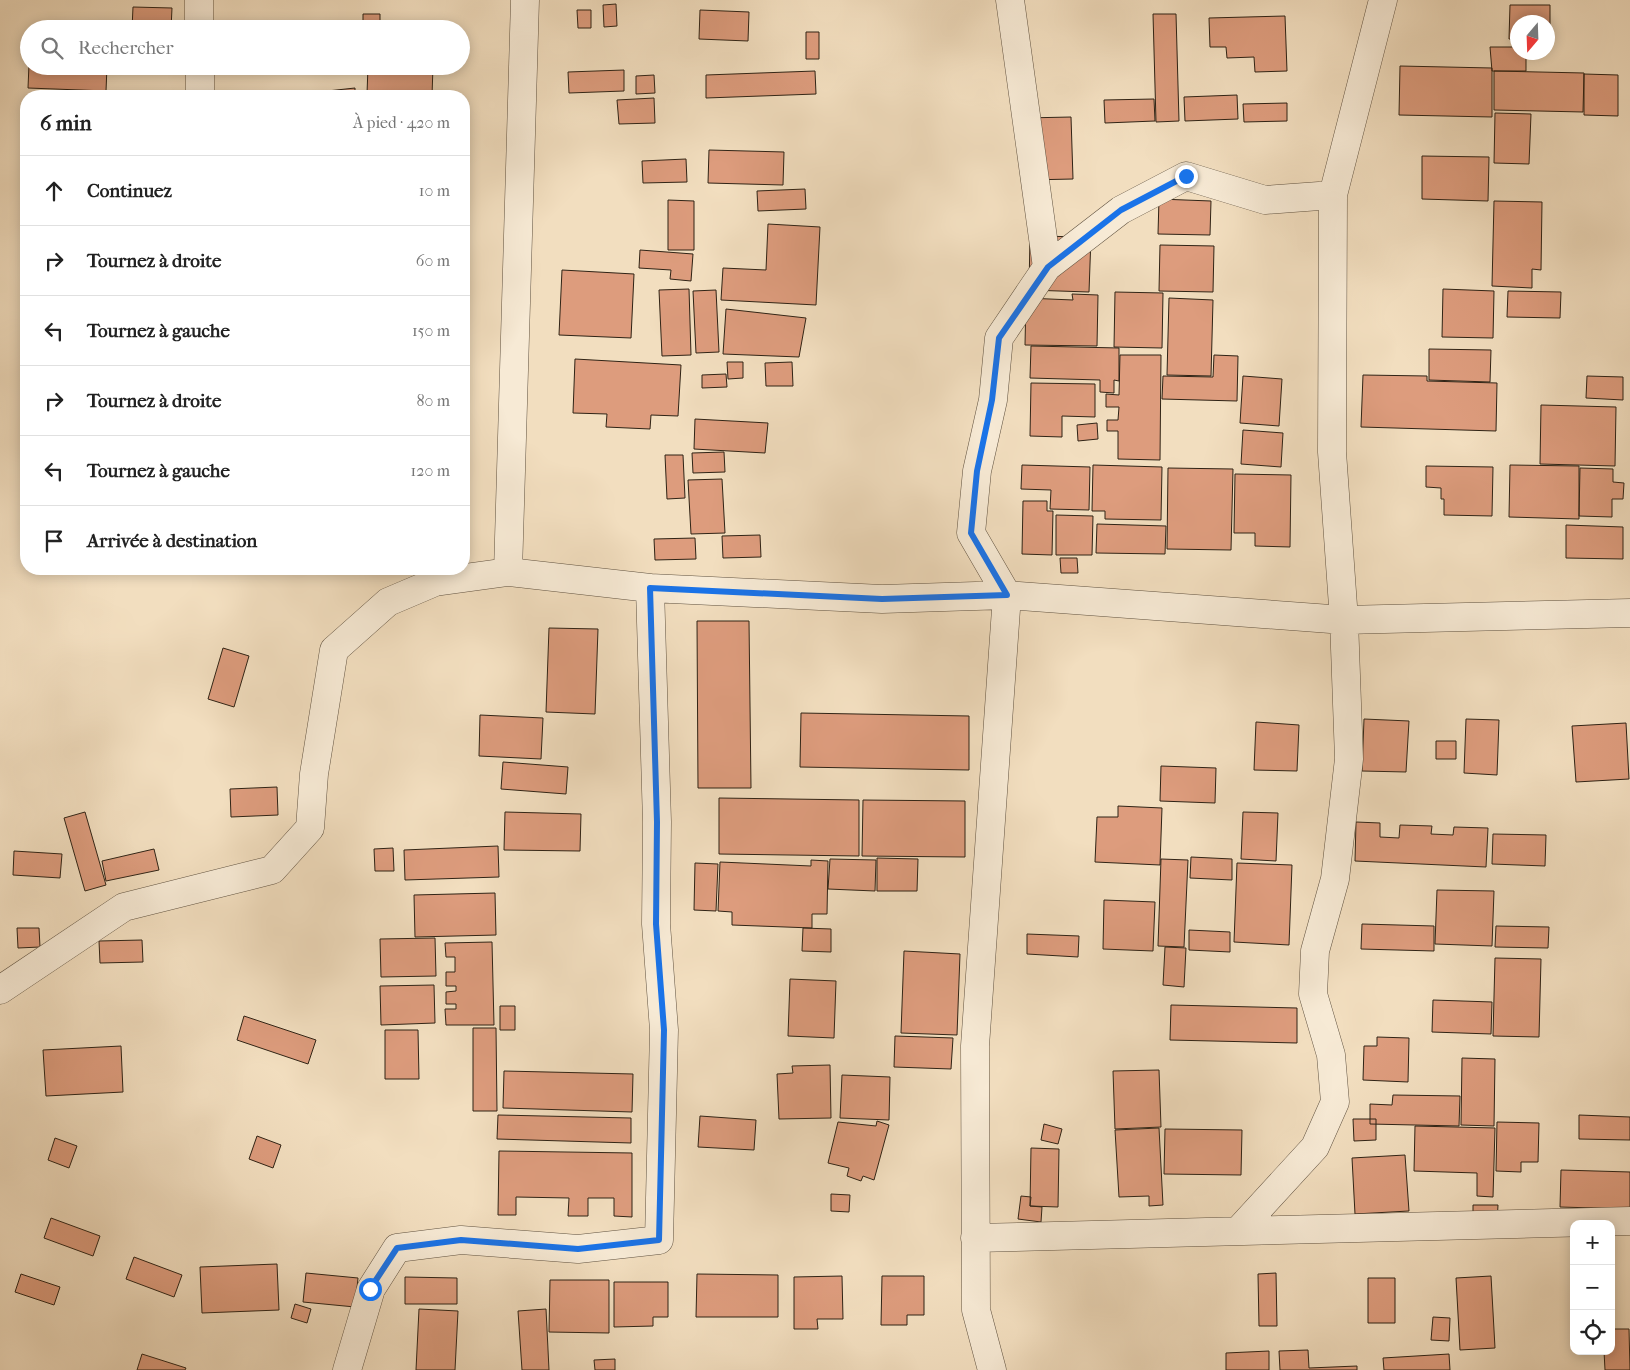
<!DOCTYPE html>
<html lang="fr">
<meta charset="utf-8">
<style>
body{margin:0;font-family:"IM FELL French Canon",serif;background:#f2f2f2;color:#222}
.controls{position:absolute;right:15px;bottom:15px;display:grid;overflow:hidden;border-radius:10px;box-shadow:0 2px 12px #0003}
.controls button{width:45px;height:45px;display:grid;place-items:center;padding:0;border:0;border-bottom:1px solid #e0e0e0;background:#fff;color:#222;font:25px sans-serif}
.compass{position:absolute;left:1510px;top:15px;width:45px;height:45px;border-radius:50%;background:#fff;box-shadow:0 2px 12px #0003;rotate:199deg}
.stop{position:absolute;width:15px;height:15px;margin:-11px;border:4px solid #1a73e8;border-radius:50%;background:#fff}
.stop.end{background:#1a73e8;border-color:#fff;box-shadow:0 1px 5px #0008}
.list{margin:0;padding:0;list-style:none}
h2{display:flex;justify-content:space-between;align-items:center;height:65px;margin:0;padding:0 20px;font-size:21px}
h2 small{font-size:16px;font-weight:400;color:#767676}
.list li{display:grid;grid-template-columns:32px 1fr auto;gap:15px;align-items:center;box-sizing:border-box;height:70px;padding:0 20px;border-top:1px solid #e0e0e0}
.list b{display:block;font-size:19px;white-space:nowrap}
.list em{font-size:16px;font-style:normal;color:#767676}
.icon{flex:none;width:28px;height:28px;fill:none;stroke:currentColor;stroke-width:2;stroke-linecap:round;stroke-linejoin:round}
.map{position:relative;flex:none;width:1630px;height:1370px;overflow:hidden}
.search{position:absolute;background:#fff;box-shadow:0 2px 12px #0003;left:20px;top:20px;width:450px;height:55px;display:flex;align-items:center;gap:12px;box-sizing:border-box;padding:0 18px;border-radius:28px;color:#767676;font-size:19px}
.panel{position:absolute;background:#fff;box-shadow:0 2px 12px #0003;left:20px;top:90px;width:450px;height:485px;border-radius:20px}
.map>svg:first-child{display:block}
.building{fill:#dd9c7d;stroke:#2f2315}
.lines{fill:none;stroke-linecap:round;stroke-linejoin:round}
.minor-casing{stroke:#605240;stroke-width:29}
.minor{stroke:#f7ead5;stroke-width:28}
.route{stroke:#1a73e8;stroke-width:6}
</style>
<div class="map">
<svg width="1630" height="1370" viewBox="0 0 1630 1370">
<rect width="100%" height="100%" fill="#f2debf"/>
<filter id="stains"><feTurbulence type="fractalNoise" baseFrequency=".004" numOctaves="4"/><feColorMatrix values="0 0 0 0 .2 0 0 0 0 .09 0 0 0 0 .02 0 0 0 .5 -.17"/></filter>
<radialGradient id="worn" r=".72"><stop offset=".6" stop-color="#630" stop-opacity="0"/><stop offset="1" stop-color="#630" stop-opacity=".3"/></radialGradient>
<path class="building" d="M616,4L617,26L604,27L603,5Z
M1510,5H1550V39H1548V22H1518V39H1509Z
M133,7L172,8L171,29H132Z
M577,10H591V28H578Z
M700,10L749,12L748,41L699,39Z
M363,14H380V29H363Z
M1153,14H1176L1179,121L1156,122Z
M1285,16L1287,71L1255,72L1254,57L1227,58L1226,47H1210L1209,18Z
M806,32H819V59H806Z
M1490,47H1518V52H1526V71H1492Z
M29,64V66H107L106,91L28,88Z
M368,66H433L432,96L367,94Z
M1400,66L1492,68V117L1399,115Z
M624,70V91L569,93L568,72Z
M815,71L816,94L706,98V75Z
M1494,71L1584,73L1583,112L1494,110Z
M1584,74L1618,75V116L1584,115Z
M654,75L655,93L636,94V76Z
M355,88V96H318V92Z
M1237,95L1238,119L1185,121L1184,97Z
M654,98L655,123L619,124L617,100Z
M1154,99L1155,121L1105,123L1104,100Z
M1287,103V121L1244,122L1243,104Z
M1495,113L1531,114L1529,164L1494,163Z
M1071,117L1073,179L1027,180L1024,118Z
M709,150L784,152L783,185L708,183Z
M1422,156L1489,157L1488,201L1422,199Z
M686,159L687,182L643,183L642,161Z
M24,165H26V182H24Z
M805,189L806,209L758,211L757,191Z
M1159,199L1211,201L1210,235L1158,234Z
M668,200L694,201V250H668Z
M1494,201L1542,202L1541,270L1532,269V288L1492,286Z
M768,224L820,227L816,305L721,300L723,268L766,270Z
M1030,236L1091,237L1089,292L1029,290Z
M1160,245L1214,246L1213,292L1159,291Z
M640,250L693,254L691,281L670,279L671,270L639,268Z
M562,270L634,274L631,338L559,335Z
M689,289L691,355L662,356L659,290Z
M1443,289L1494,291L1493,338L1442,337Z
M716,290L719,352L696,353L693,291Z
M1508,291L1561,292L1560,318L1507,317Z
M1115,292L1163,293L1162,348L1114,347Z
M1072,294L1098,295L1097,346L1025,345L1026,298L1073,300Z
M1169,298L1213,300L1211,376L1167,375Z
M726,309L806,318L799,357L723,354Z
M1031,346L1119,348V381L1114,380V393L1100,392V380L1030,378Z
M1429,349L1491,350L1490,382L1429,380Z
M1120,355H1161L1160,460L1118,459V431H1107V420H1118L1119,407H1106V394L1119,395Z
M1214,355L1238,356L1237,401L1162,399L1163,376L1213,377Z
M575,359L681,365L678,416L651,415L650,429L606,427L607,414L573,413Z
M727,362H743V378L728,379Z
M792,362L793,386H766L765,363Z
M726,374L727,387L702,388V375Z
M1363,375L1427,376V381L1497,383L1496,431L1361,427Z
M1243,376L1282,379L1279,426L1240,423Z
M1587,376L1623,377V400L1586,398Z
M1031,383L1095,384V417L1062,416V437L1030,436Z
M1541,405L1616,407L1615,466L1540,464Z
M695,419L768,423L765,453L694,449Z
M1097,423L1098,439L1078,441L1077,425Z
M1243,430L1283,433L1281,467L1241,464Z
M724,452L725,472L693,473L692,453Z
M665,455H683L685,498L667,499Z
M1022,465L1090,467L1089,510L1050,509L1051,490L1021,489Z
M1093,465L1162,467L1161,520L1105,519V511H1092Z
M1510,465L1579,466V519L1509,517Z
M1426,466L1493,467L1492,516L1444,515V499H1441V488L1426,487Z
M1168,468L1233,469L1231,550L1167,549Z
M1580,468L1613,469V482L1624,483L1623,499H1612V517L1579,516Z
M1235,474L1291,475L1290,547L1255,546V533H1234Z
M722,479L725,533L691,534L688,480Z
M1023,501H1047V511H1053L1052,555L1022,554Z
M1056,515L1093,516L1092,555H1056Z
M1097,524L1166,526L1165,554L1096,553Z
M1566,525L1623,527V559L1566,558Z
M760,535L761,557L723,558L722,536Z
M695,538L696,559L655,560L654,539Z
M1060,558H1077L1078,573H1061Z
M697,621H749L751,788H698Z
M549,628L598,629L595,714L546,712Z
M223,648L249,656L234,707L208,699Z
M801,713L969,716V770L800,767Z
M480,715L543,718L541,759L479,756Z
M1364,719L1409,721L1406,772L1362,771Z
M1466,719L1499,720L1497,775L1464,773Z
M1256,722L1299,725L1297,771L1254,770Z
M1626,723L1629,779L1576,782L1572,726Z
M1436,741H1456V759H1436Z
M503,762L568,767L566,794L501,789Z
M1161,766L1216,768L1215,803L1160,801Z
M277,787L278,815L231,817L230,789Z
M719,798L859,800V856L719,854Z
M863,800L965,801V857L862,856Z
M1118,806L1162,808L1160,865L1095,862L1097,817H1118Z
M85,812L106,885L85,891L64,818Z
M505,812L581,814L580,851L504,850Z
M1243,812L1278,813L1276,861L1241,859Z
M1356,822L1380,823V837L1399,838L1400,825L1432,826L1431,834L1453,835L1454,827L1488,828L1486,867L1355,861Z
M1493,834L1546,835L1545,866L1492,864Z
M498,846L499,877L405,880L404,850Z
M393,848L394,871H375L374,849Z
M154,849L159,870L106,881L102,861Z
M14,851L62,854L60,878L13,875Z
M1191,857L1232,859V880L1190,878Z
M877,858L918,859L917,891H877Z
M830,859L876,860L875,891L828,889Z
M1161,859L1188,860L1184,947L1158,946Z
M811,860L828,861L827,914H812V928L732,925V912L718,911L720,862L811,866Z
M695,863L718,864L716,911L694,910Z
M1237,863L1292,865L1289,945L1234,942Z
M1437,890L1494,891L1492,946L1435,944Z
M495,893L496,935L415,937L414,895Z
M1104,900L1155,902L1153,951L1103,949Z
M1362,924L1434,926V951L1361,949Z
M1496,926L1549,927L1548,948L1495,947Z
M17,928H39L40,947L18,948Z
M803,928L831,929V952L802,951Z
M1189,930L1230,932V952L1189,950Z
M1027,934L1079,936L1078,957L1027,954Z
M435,938L436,976L381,977L380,939Z
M142,940L143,962L100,963L99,941Z
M492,942L494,1025H446L445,1009H456V1004H446V992L456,991V986H446V972H455V957H446L445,943Z
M1165,947L1186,948L1184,987L1163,985Z
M904,951L960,954L957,1035L901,1033Z
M1495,958L1541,959L1539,1037L1493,1036Z
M790,979L836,981L834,1038L788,1036Z
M434,985L435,1023L381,1025L380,986Z
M1433,1000L1492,1002L1491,1034L1432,1032Z
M1171,1005L1297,1008V1043L1170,1040Z
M500,1006H515V1030H500Z
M244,1016L316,1040L308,1064L237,1040Z
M473,1028H496L497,1111H473Z
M385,1030H418L419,1079H385Z
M895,1036L953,1038L951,1069L894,1067Z
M1377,1037L1409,1038L1408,1082L1363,1080L1364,1046H1377Z
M121,1046L123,1092L46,1096L43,1050Z
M1462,1058L1495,1059L1494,1126L1461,1125Z
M830,1065L831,1118L779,1119L777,1074L793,1073L792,1066Z
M1159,1070L1161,1127L1115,1129L1113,1071Z
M504,1071L633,1074L632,1112L503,1108Z
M842,1075L890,1077L889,1120L840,1118Z
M1393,1095L1460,1096L1459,1126L1370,1124V1104L1392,1105Z
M498,1115L631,1118V1143L497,1139Z
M1579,1115L1630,1117V1140L1579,1139Z
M700,1116L756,1120L754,1150L698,1147Z
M1353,1119H1376V1140L1354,1141Z
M877,1121L889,1125L874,1180L863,1176L861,1181L847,1176L849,1168L828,1163L838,1122L876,1126Z
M1497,1122L1539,1123L1538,1162H1521V1172L1496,1171Z
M1044,1124L1062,1129L1058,1144L1041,1140Z
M1415,1126L1495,1128L1493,1197L1477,1196V1173L1414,1171Z
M1159,1128L1163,1205L1149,1206V1196L1119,1197L1115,1130Z
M1165,1129L1242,1130L1241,1175L1164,1174Z
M257,1136L281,1145L273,1168L249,1159Z
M55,1138L77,1146L69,1168L48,1160Z
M1031,1148L1059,1149L1058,1207L1030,1206Z
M499,1151L632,1153V1217L614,1216V1198H588V1216H568L569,1198L516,1197V1215H498Z
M1405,1155L1409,1211L1355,1214L1352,1158Z
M1561,1170L1630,1172V1209L1560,1207Z
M831,1194L850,1195L849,1212L831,1211Z
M1021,1196L1031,1197L1030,1206L1042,1207L1041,1222L1018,1219Z
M1473,1205H1498L1497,1224L1473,1223Z
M51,1218L100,1236L93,1256L44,1238Z
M134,1257L182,1275L174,1297L126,1279Z
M277,1264L279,1310L202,1313L200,1267Z
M306,1273L358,1278L355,1307L303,1302Z
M1276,1273L1277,1326H1259L1258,1274Z
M21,1274L60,1287L54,1305L15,1292Z
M697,1274L778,1275V1317H696Z
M842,1276L843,1319H817L818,1329H794V1277Z
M882,1276H924V1315H907V1325H881Z
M1491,1276L1495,1348L1460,1350L1456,1278Z
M405,1277L457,1278V1304H405Z
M1368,1278H1395V1323H1368Z
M550,1280H609V1333L549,1332Z
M614,1282H668V1317H653V1326L614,1327Z
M295,1304L311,1309L307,1323L291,1318Z
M419,1309L458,1311L455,1370H416Z
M546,1309L549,1370H522L518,1311Z
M1433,1317L1450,1318L1449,1341L1431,1340Z
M1612,1329H1629L1630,1370H1605L1604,1351L1614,1349Z
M1308,1350L1309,1368L1357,1366V1370H1280L1279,1351Z
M1269,1351V1370H1226V1353Z
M142,1354L186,1368L185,1370H137Z
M1449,1354L1450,1370H1384L1383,1358Z
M615,1359V1370H595L594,1360Z"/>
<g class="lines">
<g class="minor-casing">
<path id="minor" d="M199,0V29
M200,66V96
M1047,267L1121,210L1186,176L1265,200L1333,195
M508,572L525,0
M0,990L124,907L272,870L310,828L314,774L334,650L388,602L435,582L508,572L650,588
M1238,1231L1315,1147L1335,1102L1331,1055L1313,994L1315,951L1335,879L1349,759L1344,620L1332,452L1333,195L1383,0
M975,1238L1630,1221
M347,1370L371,1289L397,1248L461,1240L578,1249L659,1240L664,1030L656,924L657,822L650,588L882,599L1007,595L1344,620L1630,613
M992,1370L976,1310L975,1046L1007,595L971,533L977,471L993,400L999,338L1047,267L1010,0"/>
</g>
<use href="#minor" class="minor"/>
</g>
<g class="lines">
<path class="route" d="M370,1289L397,1248L461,1240L578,1249L659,1240L664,1030L656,924L657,822L650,588L882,599L1007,595L971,533L977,471L992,400L999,338L1048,267L1121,210L1186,176"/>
</g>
<rect width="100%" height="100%" filter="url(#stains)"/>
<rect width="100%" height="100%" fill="url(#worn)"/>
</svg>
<div class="controls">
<button>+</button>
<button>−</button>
<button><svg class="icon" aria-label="locate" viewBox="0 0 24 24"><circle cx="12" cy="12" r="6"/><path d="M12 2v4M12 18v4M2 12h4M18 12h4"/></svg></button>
</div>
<svg class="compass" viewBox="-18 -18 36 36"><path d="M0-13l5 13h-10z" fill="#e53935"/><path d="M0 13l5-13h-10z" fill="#767676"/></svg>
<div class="stop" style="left:370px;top:1289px"></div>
<div class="stop end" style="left:1186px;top:176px"></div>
<div class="search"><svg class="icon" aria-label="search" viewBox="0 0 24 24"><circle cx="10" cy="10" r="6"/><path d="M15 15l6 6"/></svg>Rechercher</div>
<section class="panel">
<h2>6 min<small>À pied · 420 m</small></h2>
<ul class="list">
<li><svg class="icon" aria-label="ahead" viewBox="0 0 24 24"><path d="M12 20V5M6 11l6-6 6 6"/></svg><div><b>Continuez</b></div><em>10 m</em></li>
<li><svg class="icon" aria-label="right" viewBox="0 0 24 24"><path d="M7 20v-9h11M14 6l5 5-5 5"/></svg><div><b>Tournez à droite</b></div><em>60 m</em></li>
<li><svg class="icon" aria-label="left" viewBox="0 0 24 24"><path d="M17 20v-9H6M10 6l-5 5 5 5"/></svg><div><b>Tournez à gauche</b></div><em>150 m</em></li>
<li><svg class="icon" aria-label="right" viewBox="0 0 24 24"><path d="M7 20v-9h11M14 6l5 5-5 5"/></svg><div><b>Tournez à droite</b></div><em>80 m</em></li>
<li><svg class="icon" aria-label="left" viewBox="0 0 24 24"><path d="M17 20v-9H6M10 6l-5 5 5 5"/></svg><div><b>Tournez à gauche</b></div><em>120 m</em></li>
<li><svg class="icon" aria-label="arrive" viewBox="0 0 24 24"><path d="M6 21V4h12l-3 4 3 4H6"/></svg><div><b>Arrivée à destination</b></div></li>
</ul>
</section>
</div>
